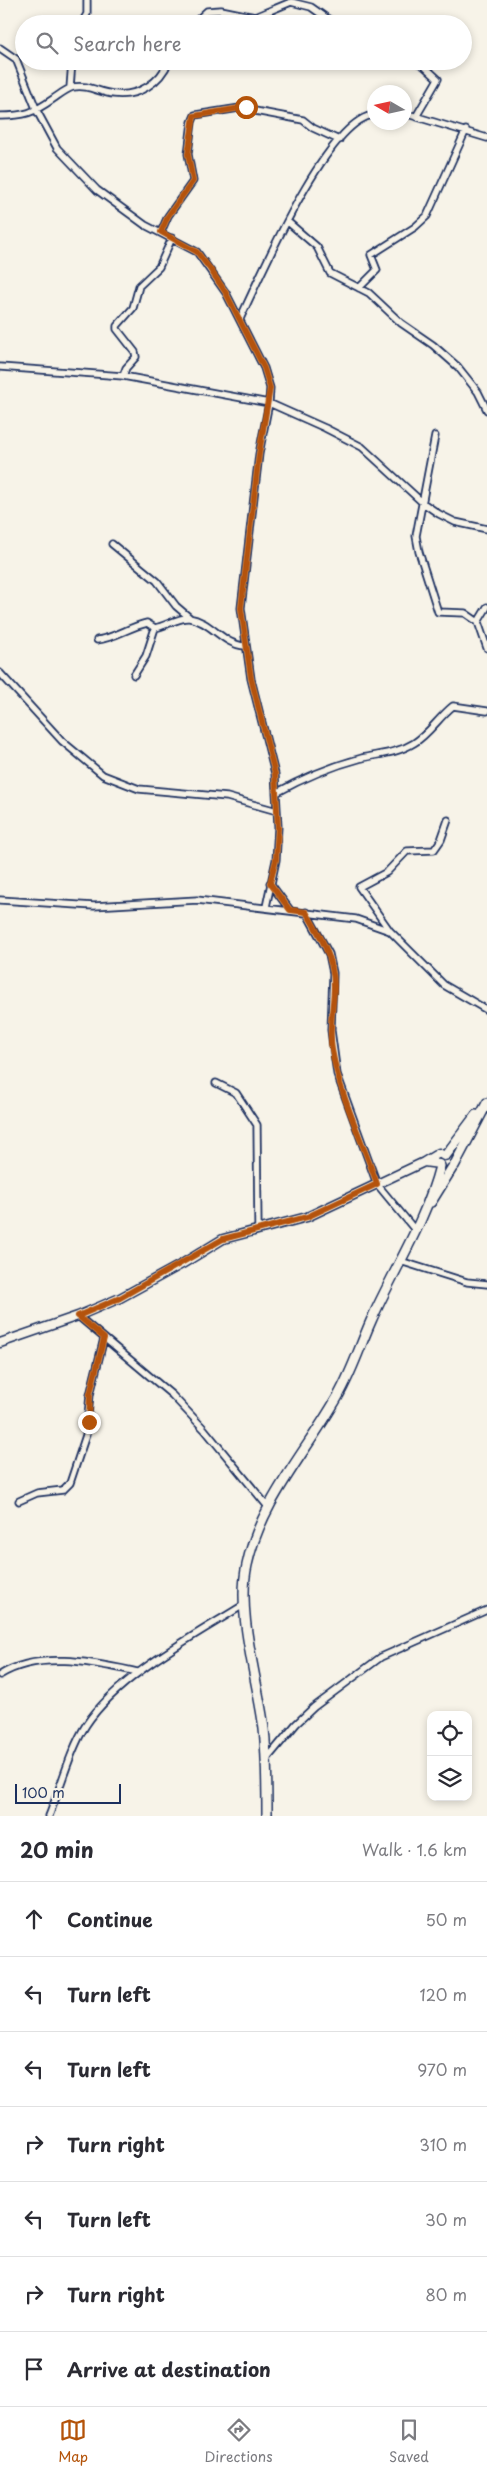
<!DOCTYPE html>
<meta charset="utf-8">
<style>
body{margin:0;font-family:"Playpen Sans",sans-serif;background:#f2f2f3;color:#2b2b33}
.controls{position:absolute;right:15px;bottom:15px;display:grid;overflow:hidden;border-radius:10px;box-shadow:0 2px 8px #0003}
.controls button{width:45px;height:45px;display:grid;place-items:center;padding:0;border:0;border-bottom:1px solid #e1e1e2;background:#fff;color:#2b2b33;font:25px sans-serif}
.compass{position:absolute;left:367px;top:85px;width:45px;height:45px;border-radius:50%;background:#fff;box-shadow:0 2px 8px #0003;rotate:279deg}
.scale{position:absolute;left:15px;bottom:12px;width:106px;box-sizing:border-box;padding-left:5px;border:2px solid #1b2f5e;border-top:0;font-size:14px;line-height:18px;white-space:nowrap;color:#1b2f5e;-webkit-text-stroke:4px #f7f3e8;paint-order:stroke}
.stop{position:absolute;width:15px;height:15px;margin:-11px;border:4px solid #b45309;border-radius:50%;background:#fff}
.stop.end{background:#b45309;border-color:#fff;box-shadow:0 1px 5px #0008}
.list{margin:0;padding:0;list-style:none}
h2{display:flex;justify-content:space-between;align-items:center;height:65px;margin:0;padding:0 20px;font-size:21px}
h2 small{font-size:16px;font-weight:400;color:#7c7c81}
.list li{display:grid;grid-template-columns:32px 1fr auto;gap:15px;align-items:center;box-sizing:border-box;height:75px;padding:0 20px;border-top:1px solid #e1e1e2}
.list b{display:block;font-size:19px;white-space:nowrap}
.list em{font-size:16px;font-style:normal;color:#7c7c81}
.icon{flex:none;width:28px;height:28px;fill:none;stroke:currentColor;stroke-width:2;stroke-linecap:round;stroke-linejoin:round}
.map{position:relative;flex:none;width:487px;height:1816px;overflow:hidden}
.search{position:absolute;background:#fff;box-shadow:0 2px 8px #0003;left:15px;right:15px;top:15px;height:55px;display:flex;align-items:center;gap:12px;box-sizing:border-box;padding:0 18px;border-radius:28px;color:#7c7c81;font-size:19px}
.sheet{height:590px;background:#fff}
nav{display:flex;justify-content:space-around;align-items:center;box-sizing:border-box;height:70px;border-top:1px solid #e1e1e2;background:#fff;font-size:14px;color:#7c7c81}
nav a{display:grid;justify-items:center;gap:2px}
nav .on{color:#b45309}
.map>svg:first-child{display:block}
.lines{fill:none;stroke-linecap:round;stroke-linejoin:round}
.minor-casing{stroke:#1b2f5e;stroke-width:9}
.tertiary-casing{stroke:#1b2f5e;stroke-width:11}
.secondary-casing{stroke:#1b2f5e;stroke-width:12}
.minor{stroke:#f7f3e8;stroke-width:5.5}
.tertiary{stroke:#f7f3e8;stroke-width:8}
.secondary{stroke:#f7f3e8;stroke-width:9}
.route{stroke:#b45309;stroke-width:6}
</style>
<div class="map">
<svg width="487" height="1816" viewBox="0 0 487 1816">
<rect width="100%" height="100%" fill="#f7f3e8"/>
<filter id="ink" filterUnits="userSpaceOnUse"><feTurbulence type="fractalNoise" baseFrequency=".02" numOctaves="2"/><feDisplacementMap in="SourceGraphic" scale="10" xChannelSelector="R" yChannelSelector="G"/><feConvolveMatrix kernelMatrix="1 2 1 2 8 2 1 2 1" color-interpolation-filters="sRGB"/></filter>
<g filter="url(#ink)">
<g class="lines">
<g class="minor-casing">
<path id="minor" d="M81,24L87,14V0
M193,24L207,11L221,10L255,17L291,2L311,7L335,24
M0,48L16,59L37,111L57,148L97,190L145,225L197,252L226,293L264,368L270,388L269,403L259,454L241,608L251,679L275,774L278,827L276,860L266,907
M415,61L424,66L438,79L417,115
M70,88L72,61
M404,113L487,138
M0,116C25,116 33,113 53,99C59,95 66,89 73,87C89,84 99,93 114,94C138,97 160,83 169,61
M288,222L317,247L330,273L369,293L401,323L433,345L458,367L478,392L487,410
M161,232L168,216L193,181L188,154L192,122L195,115L246,107L255,111L303,120L313,128L339,140
M359,288L377,270L371,255L415,227L427,216L466,130
M240,319C260,277 327,119 374,115
M0,367L123,376L269,403L325,428L362,447L423,503L439,514L455,522L487,529
M123,376L126,368L136,357L135,352L117,329V326L133,308L139,286L159,267L172,238
M435,436L416,536L419,552L438,612L465,613L478,622
M112,544L157,581L176,606L190,618
M487,607L478,622L487,648
M97,640C115,638 129,627 147,623L155,628C166,626 179,617 189,618C211,621 223,645 245,646
M0,673L62,741L103,775L139,789L227,797L277,811
M134,675L146,656L155,628
M276,793C303,778 332,766 362,758C380,754 398,753 414,743C429,734 439,717 453,706L487,711
M270,883L290,910
M0,900L94,906L197,900L356,919L390,931L444,985L487,1010
M306,912L329,954L333,973L331,1030L337,1074L377,1184L415,1230
M390,931L359,887L387,872L407,851L434,850L441,840L448,820
M216,1083L236,1093L257,1125L258,1230
M400,1261L467,1282L487,1284
M78,1316L172,1395L205,1430L269,1508
M19,1501L37,1493L63,1490L70,1483L86,1435L90,1395L104,1338
M0,1675C40,1650 95,1663 138,1672
M266,1760L296,1724L314,1707L381,1657L487,1610
M49,1816C60,1789 71,1748 86,1725C119,1675 196,1635 245,1604"/>
</g>
<g class="tertiary-casing">
<path id="tertiary" d="M424,1162L439,1153L444,1156
M0,1343L78,1316L120,1298L182,1264L223,1239L307,1217L424,1162L439,1164"/>
</g>
<g class="secondary-casing">
<path id="secondary" d="M446,1155L476,1115
M454,1166L487,1103
M431,1202L452,1168
M267,1816C267,1787 267,1758 264,1729C258,1680 236,1613 247,1565C260,1504 303,1456 334,1403C350,1378 359,1348 371,1321C394,1269 426,1221 440,1166"/>
</g>
<use href="#minor" class="minor"/>
<use href="#tertiary" class="tertiary"/>
<use href="#secondary" class="secondary"/>
</g>
</g>
<g class="lines" filter="url(#ink)">
<path class="route" d="M89,1422L90,1394L104,1338L78,1316L120,1298L223,1239L307,1217L377,1184C362,1140 340,1096 332,1050C328,1028 334,1007 334,986C334,958 320,935 306,912L290,910L270,883L276,860L278,828L275,774L251,678L241,608L259,454L270,388L264,368L226,293L210,269L197,252L161,232L168,216L193,181L188,154L194,116L246,107"/>
</g>
</svg>
<div class="controls">
<button><svg class="icon" aria-label="locate" viewBox="0 0 24 24"><circle cx="12" cy="12" r="6"/><path d="M12 2v4M12 18v4M2 12h4M18 12h4"/></svg></button>
<button><svg class="icon" aria-label="layers" viewBox="0 0 24 24"><path d="M12 4l9 5-9 5-9-5zM3 14l9 5 9-5"/></svg></button>
</div>
<svg class="compass" viewBox="-18 -18 36 36"><path d="M0-13l5 13h-10z" fill="#e53935"/><path d="M0 13l5-13h-10z" fill="#7c7c81"/></svg>
<div class="scale">100 m</div>
<div class="stop" style="left:246px;top:107px"></div>
<div class="stop end" style="left:89px;top:1422px"></div>
<div class="search"><svg class="icon" aria-label="search" viewBox="0 0 24 24"><circle cx="10" cy="10" r="6"/><path d="M15 15l6 6"/></svg>Search here</div>
</div>
<section class="sheet">
<h2>20 min<small>Walk · 1.6 km</small></h2>
<ul class="list">
<li><svg class="icon" aria-label="ahead" viewBox="0 0 24 24"><path d="M12 20V5M6 11l6-6 6 6"/></svg><div><b>Continue</b></div><em>50 m</em></li>
<li><svg class="icon" aria-label="left" viewBox="0 0 24 24"><path d="M17 20v-9H6M10 6l-5 5 5 5"/></svg><div><b>Turn left</b></div><em>120 m</em></li>
<li><svg class="icon" aria-label="left" viewBox="0 0 24 24"><path d="M17 20v-9H6M10 6l-5 5 5 5"/></svg><div><b>Turn left</b></div><em>970 m</em></li>
<li><svg class="icon" aria-label="right" viewBox="0 0 24 24"><path d="M7 20v-9h11M14 6l5 5-5 5"/></svg><div><b>Turn right</b></div><em>310 m</em></li>
<li><svg class="icon" aria-label="left" viewBox="0 0 24 24"><path d="M17 20v-9H6M10 6l-5 5 5 5"/></svg><div><b>Turn left</b></div><em>30 m</em></li>
<li><svg class="icon" aria-label="right" viewBox="0 0 24 24"><path d="M7 20v-9h11M14 6l5 5-5 5"/></svg><div><b>Turn right</b></div><em>80 m</em></li>
<li><svg class="icon" aria-label="arrive" viewBox="0 0 24 24"><path d="M6 21V4h12l-3 4 3 4H6"/></svg><div><b>Arrive at destination</b></div></li>
</ul>
</section>
<nav>
<a class="on"><svg class="icon" aria-label="map" viewBox="0 0 24 24"><path d="M3 6l6-2 6 2 6-2v14l-6 2-6-2-6 2zM9 4v14M15 6v14"/></svg>Map</a>
<a><svg class="icon" aria-label="directions" viewBox="0 0 24 24"><path d="M12 3l9 9-9 9-9-9zM9 14v-3h6M13 9l2 2-2 2"/></svg>Directions</a>
<a><svg class="icon" aria-label="saved" viewBox="0 0 24 24"><path d="M7 4h10v16l-5-4-5 4z"/></svg>Saved</a>
</nav>
